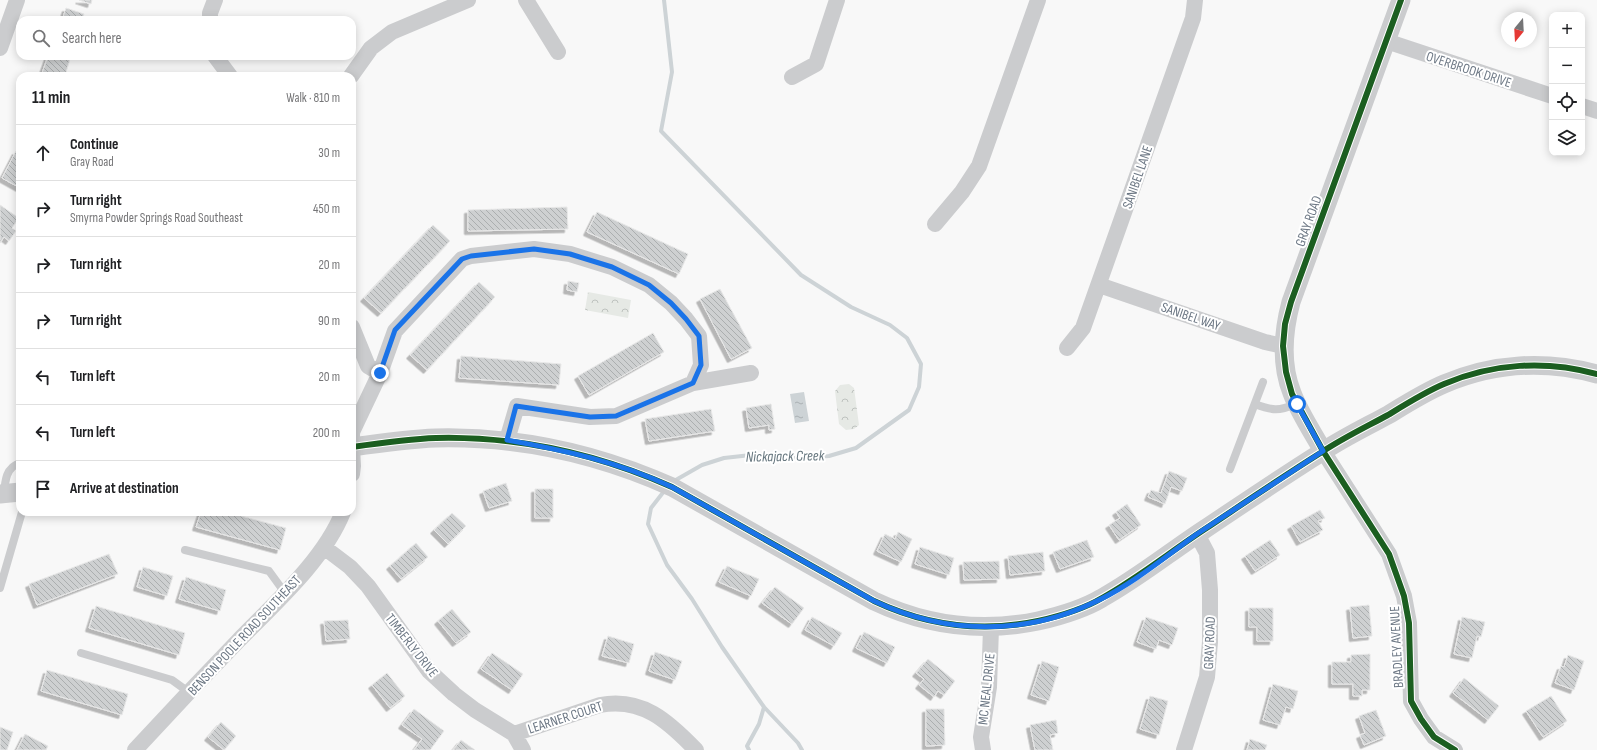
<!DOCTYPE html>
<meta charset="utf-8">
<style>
body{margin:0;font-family:"Sofia Sans Condensed",sans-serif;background:#f6f6f6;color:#202124}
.controls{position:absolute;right:12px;top:12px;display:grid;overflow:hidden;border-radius:8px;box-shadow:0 2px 10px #0003}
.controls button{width:36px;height:36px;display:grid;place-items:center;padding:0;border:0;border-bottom:1px solid #e0e0e0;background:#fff;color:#202124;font:20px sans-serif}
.compass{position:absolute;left:1501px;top:12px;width:36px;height:36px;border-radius:50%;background:#fff;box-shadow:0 2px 10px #0003;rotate:198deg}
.stop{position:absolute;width:12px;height:12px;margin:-9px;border:3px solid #1a73e8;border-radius:50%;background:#fff}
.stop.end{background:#1a73e8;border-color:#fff;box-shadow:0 1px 4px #0008}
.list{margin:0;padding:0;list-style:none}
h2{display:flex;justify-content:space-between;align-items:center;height:52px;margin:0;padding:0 16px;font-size:17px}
h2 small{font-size:13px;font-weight:400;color:#757577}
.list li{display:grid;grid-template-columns:26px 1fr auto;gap:12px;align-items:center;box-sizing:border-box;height:56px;padding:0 16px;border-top:1px solid #e0e0e0}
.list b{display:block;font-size:15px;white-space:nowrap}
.list p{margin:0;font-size:13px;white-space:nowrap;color:#757577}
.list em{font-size:13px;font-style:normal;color:#757577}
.icon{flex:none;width:22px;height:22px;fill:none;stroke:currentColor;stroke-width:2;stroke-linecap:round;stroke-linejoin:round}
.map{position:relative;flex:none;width:1597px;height:750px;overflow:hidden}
.search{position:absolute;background:#fff;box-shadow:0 2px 10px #0003;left:16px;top:16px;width:340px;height:44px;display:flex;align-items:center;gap:10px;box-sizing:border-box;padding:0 14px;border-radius:12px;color:#757577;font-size:15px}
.panel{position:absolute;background:#fff;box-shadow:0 2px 10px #0003;left:16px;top:72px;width:340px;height:444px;border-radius:12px}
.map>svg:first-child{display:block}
.forest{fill:url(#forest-crowns)}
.water{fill:url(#water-ripples)}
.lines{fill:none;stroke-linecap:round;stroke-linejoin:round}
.stream{stroke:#cdd3d6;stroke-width:4}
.building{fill:url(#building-back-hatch);stroke:#e8e8e8;filter:url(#shadow)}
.service{stroke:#cbccce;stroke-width:8}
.minor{stroke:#cbccce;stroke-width:16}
.tertiary{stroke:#cbccce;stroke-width:19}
.cycleway-casing{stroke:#fff;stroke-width:8}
.cycleway{stroke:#1b5e20;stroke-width:6}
.route{stroke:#1a73e8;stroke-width:5}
.labels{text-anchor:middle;stroke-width:4;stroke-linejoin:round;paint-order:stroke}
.street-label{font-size:14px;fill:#6c7784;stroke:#fff}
.water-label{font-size:15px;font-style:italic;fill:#67777f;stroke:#fff}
</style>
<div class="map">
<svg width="1597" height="750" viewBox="0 0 1597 750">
<defs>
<pattern id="forest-crowns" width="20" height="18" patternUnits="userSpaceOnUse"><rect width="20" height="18" fill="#e6e9e5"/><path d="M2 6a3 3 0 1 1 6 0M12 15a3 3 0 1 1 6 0" fill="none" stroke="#bec2bf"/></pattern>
<pattern id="water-ripples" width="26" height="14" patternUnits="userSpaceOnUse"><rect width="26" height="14" fill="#cdd3d6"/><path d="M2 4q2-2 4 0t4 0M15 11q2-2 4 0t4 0" fill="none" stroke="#aab0b3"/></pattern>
<pattern id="building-back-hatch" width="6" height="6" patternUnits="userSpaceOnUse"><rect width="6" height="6" fill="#ced0d1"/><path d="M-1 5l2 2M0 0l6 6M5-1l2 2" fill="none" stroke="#abaeaf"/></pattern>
<filter id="shadow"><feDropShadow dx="-3.5" dy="3.5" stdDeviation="0" flood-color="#0004"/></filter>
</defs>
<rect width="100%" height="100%" fill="#f8f8f8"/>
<path class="forest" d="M588,292L631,300L628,318L585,310Z
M849,384L854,388L859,425L854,429L846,430L839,424L835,391L840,385Z"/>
<path class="water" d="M804,392L809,421L795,423L790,394Z"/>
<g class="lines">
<path class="stream" d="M664,0L672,72L661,131L801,275L851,307L890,325L907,338L921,364L919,387L909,410L856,448L829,456L801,458L760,454L724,458L702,465L674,481
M665,490L651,508L648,524L667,565L692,599L722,647L764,707L798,743L802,750
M749,750L747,746L759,724L764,707"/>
</g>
<path class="building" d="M79,0H92L91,4Z
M66,8L84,14L82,20H62Z
M48,56H59L70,59L65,76H41Z
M16,151L20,153V188L2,178Z
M0,205L19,218L12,228L16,231L9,241L4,237L0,243Z
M567,207L568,229L468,231V210Z
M597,212L688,254L679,274L587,232Z
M433,225L450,241L381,313L364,298Z
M568,281L579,283L577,292L567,290Z
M479,282L495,297L427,370L410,355Z
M720,289L752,348L731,359L700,299Z
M653,333L664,352L589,395L578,376Z
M461,356L561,364L559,385L459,378Z
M771,404L775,429L769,430V425L749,428L746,408Z
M711,409L715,431L649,441L645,419Z
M1169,471L1187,478L1182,491L1171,487L1165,504L1148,497L1151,490L1161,493Z
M506,483L512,501L489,508L483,491Z
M535,489H553V518H535Z
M1127,504L1141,525L1119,540L1109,525L1120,518L1116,512Z
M1320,510L1325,518L1318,521L1323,530L1300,542L1291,526Z
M201,512H226L286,528L280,550L196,527Z
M452,513L466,526L448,544L434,530Z
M898,532L912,539L901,562L877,551L885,534L895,539Z
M1087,540L1094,557L1060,569L1053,552Z
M1270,540L1280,555L1255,571L1245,556Z
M416,543L428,557L401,579L390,566Z
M920,547L954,558L949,575L915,564Z
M1043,552L1045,571L1010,575L1008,556Z
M109,554L118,574L37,605L29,584Z
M999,561L1000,579L964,580L963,562Z
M727,566L759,579L751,596L719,582Z
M143,567L173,576L167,596L137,587Z
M186,577L226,590L220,611L179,599Z
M775,587L804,608L792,624L762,603Z
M1369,605L1372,636L1353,638L1350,607Z
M96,606L185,633L179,655L89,628Z
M1249,608H1273V641H1257V627H1249Z
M452,609L471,632L456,643L438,621Z
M812,617L842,633L834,646L805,630Z
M1146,617L1178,628L1172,645L1159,640L1156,649L1137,642Z
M1462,617L1485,622L1481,637L1477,636L1472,658L1454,654Z
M348,620L350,639L326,641L324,621Z
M864,632L895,647L887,663L856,648Z
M608,636L634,644L629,663L602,656Z
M655,652L682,661L675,680L649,671Z
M492,653L523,674L512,690L481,669Z
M1370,654V690H1362V696H1353V684H1332V662H1351V655Z
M1568,655L1584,661L1574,690L1555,683L1561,666L1564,667Z
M928,659L955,681L944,695L938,691L934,697L919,685L924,679L916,673Z
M1042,661L1059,667L1049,701L1031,695Z
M47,670L128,694L122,715L41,691Z
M387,673L405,696L390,708L372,685Z
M1464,678L1499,706L1488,720L1453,693Z
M1273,684L1298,691L1293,709L1286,707L1280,725L1263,720Z
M1150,696L1168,701L1159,735L1140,729Z
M1551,696L1567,721L1543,737L1526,711Z
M414,709L444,731L430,750H414L422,739L402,725Z
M926,709H944L945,745L926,746Z
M1376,710L1386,736L1364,745L1360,735L1365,733L1359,716Z
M1056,720L1058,733L1050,735L1053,750H1035L1030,725Z
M221,722L236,736L224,750L208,737Z
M0,727L13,732L7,750H0Z
M25,734L48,746L46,750H17Z
M1250,739L1267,745L1265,750H1247Z
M461,740L475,750H453Z"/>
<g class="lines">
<path class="service" d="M1255,404C1273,411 1279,411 1296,404
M1230,469L1263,382
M4,494C5,481 6,467 20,463
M185,550L269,571L285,593
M0,588L22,512
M81,653L172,680L190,693"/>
<path class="minor" d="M526,0L558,52
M210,20V13L215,0
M1386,41L1552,96
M0,48L17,0
M215,56L230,76
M351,76L371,48L392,32L468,0
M792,77L816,64L837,0
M1582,106L1597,111
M935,224L962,192L979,166L1038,0
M1099,285L1265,342L1283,346
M352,327L368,366L380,373
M1067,348L1083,328L1193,18L1195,0
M693,383L751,373
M352,446V432L380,373L395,331L462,259L471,256L534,249L570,254L612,267L649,285L671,303L686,319L699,336L701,365L693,383L616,416L590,417L517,406L507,440
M352,448L353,466L352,474
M1323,451L1389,554L1404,596L1409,623L1411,701L1421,719L1434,737L1455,750
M325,548L350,567L368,586L429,671L454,694L475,710L514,734L523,750
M514,734L600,705C642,697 668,721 696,750
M135,750C169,713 203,677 238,641C274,604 324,560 343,512
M983,750L981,737L989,687L991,628
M1184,750L1207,677L1210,642V590L1207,553L1197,534"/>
<path class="tertiary" d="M352,447C380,443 408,439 436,438C518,436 598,454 672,487L874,601C927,626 980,633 1038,621C1060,616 1082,610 1102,598C1138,578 1170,552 1205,529C1244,503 1282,477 1322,452C1343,438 1366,427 1388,415C1406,404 1425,392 1444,384C1493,363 1546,360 1597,374
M1323,451C1313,433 1299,412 1292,393C1280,363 1283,332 1291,302L1401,0
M0,494L20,492"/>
<g class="cycleway-casing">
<path id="cycleway" d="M1401,0L1291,302L1285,324L1283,346L1286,372L1292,394L1323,451L1389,554L1404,596L1409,623L1411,701L1421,719L1434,737L1455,750
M352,447C380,443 408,439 436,438C518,436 598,454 672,487L874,601C927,626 980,633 1038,621C1060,616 1082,610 1102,598C1138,578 1170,552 1205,529C1244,503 1282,477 1322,452C1343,438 1366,427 1388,415C1406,404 1425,392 1444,384C1493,363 1546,360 1597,374"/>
</g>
<use href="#cycleway" class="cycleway"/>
</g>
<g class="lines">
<path class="route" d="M380,373L395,330L462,259L471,256L534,249L570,254L612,267L649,285L671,303L686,319L699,336L701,365L693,383L616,416L590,417L516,406L507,440C565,450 618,462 672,487L874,601C946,635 1027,636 1099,600C1134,583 1165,557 1197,534C1239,506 1281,479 1323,451L1297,404"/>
</g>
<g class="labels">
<g class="street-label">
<text transform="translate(1469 69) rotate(18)" y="5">OVERBROOK DRIVE</text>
<text transform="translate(1137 177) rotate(-71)" y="5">SANIBEL LANE</text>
<text transform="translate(1308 221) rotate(-70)" y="5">GRAY ROAD</text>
<text transform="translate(1191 316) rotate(19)" y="5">SANIBEL WAY</text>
<text transform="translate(244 635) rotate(-47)" y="5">BENSON POOLE ROAD SOUTHEAST</text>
<text transform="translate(1209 643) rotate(-88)" y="5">GRAY ROAD</text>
<text transform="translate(412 645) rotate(52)" y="5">TIMBERLY DRIVE</text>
<text transform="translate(1396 647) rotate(-93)" y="5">BRADLEY AVENUE</text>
<text transform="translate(986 689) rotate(-84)" y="5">MC NEAL DRIVE</text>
<text transform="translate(565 717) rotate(-18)" y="5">LEARNER COURT</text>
</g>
<g class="water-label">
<text transform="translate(785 456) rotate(-1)" y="5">Nickajack Creek</text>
</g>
</g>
</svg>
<div class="controls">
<button>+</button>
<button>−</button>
<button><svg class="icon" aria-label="locate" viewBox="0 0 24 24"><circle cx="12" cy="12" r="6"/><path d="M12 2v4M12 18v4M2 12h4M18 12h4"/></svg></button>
<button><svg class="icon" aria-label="layers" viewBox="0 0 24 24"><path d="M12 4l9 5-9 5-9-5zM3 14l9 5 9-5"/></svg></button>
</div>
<svg class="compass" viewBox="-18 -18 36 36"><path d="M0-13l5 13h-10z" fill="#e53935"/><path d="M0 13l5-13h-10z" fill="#757577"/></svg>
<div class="stop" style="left:1297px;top:404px"></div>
<div class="stop end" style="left:380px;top:373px"></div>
<div class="search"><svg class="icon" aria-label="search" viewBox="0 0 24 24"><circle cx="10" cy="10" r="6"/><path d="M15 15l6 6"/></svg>Search here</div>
<section class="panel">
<h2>11 min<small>Walk · 810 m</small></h2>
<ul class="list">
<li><svg class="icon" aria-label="ahead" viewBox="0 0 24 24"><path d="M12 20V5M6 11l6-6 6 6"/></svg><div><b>Continue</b><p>Gray Road</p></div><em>30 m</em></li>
<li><svg class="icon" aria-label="right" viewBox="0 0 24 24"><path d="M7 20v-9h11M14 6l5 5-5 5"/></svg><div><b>Turn right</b><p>Smyrna Powder Springs Road Southeast</p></div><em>450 m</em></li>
<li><svg class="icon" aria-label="right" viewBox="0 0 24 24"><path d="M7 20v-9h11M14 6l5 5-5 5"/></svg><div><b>Turn right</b></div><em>20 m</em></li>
<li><svg class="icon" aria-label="right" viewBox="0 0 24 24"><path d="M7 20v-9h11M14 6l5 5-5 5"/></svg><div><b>Turn right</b></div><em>90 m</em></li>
<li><svg class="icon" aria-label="left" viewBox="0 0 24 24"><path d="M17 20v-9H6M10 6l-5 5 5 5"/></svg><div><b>Turn left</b></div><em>20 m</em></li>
<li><svg class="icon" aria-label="left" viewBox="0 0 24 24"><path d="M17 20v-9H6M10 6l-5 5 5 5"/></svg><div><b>Turn left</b></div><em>200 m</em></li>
<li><svg class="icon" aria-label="arrive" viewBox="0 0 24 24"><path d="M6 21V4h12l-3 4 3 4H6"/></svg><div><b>Arrive at destination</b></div></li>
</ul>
</section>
</div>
